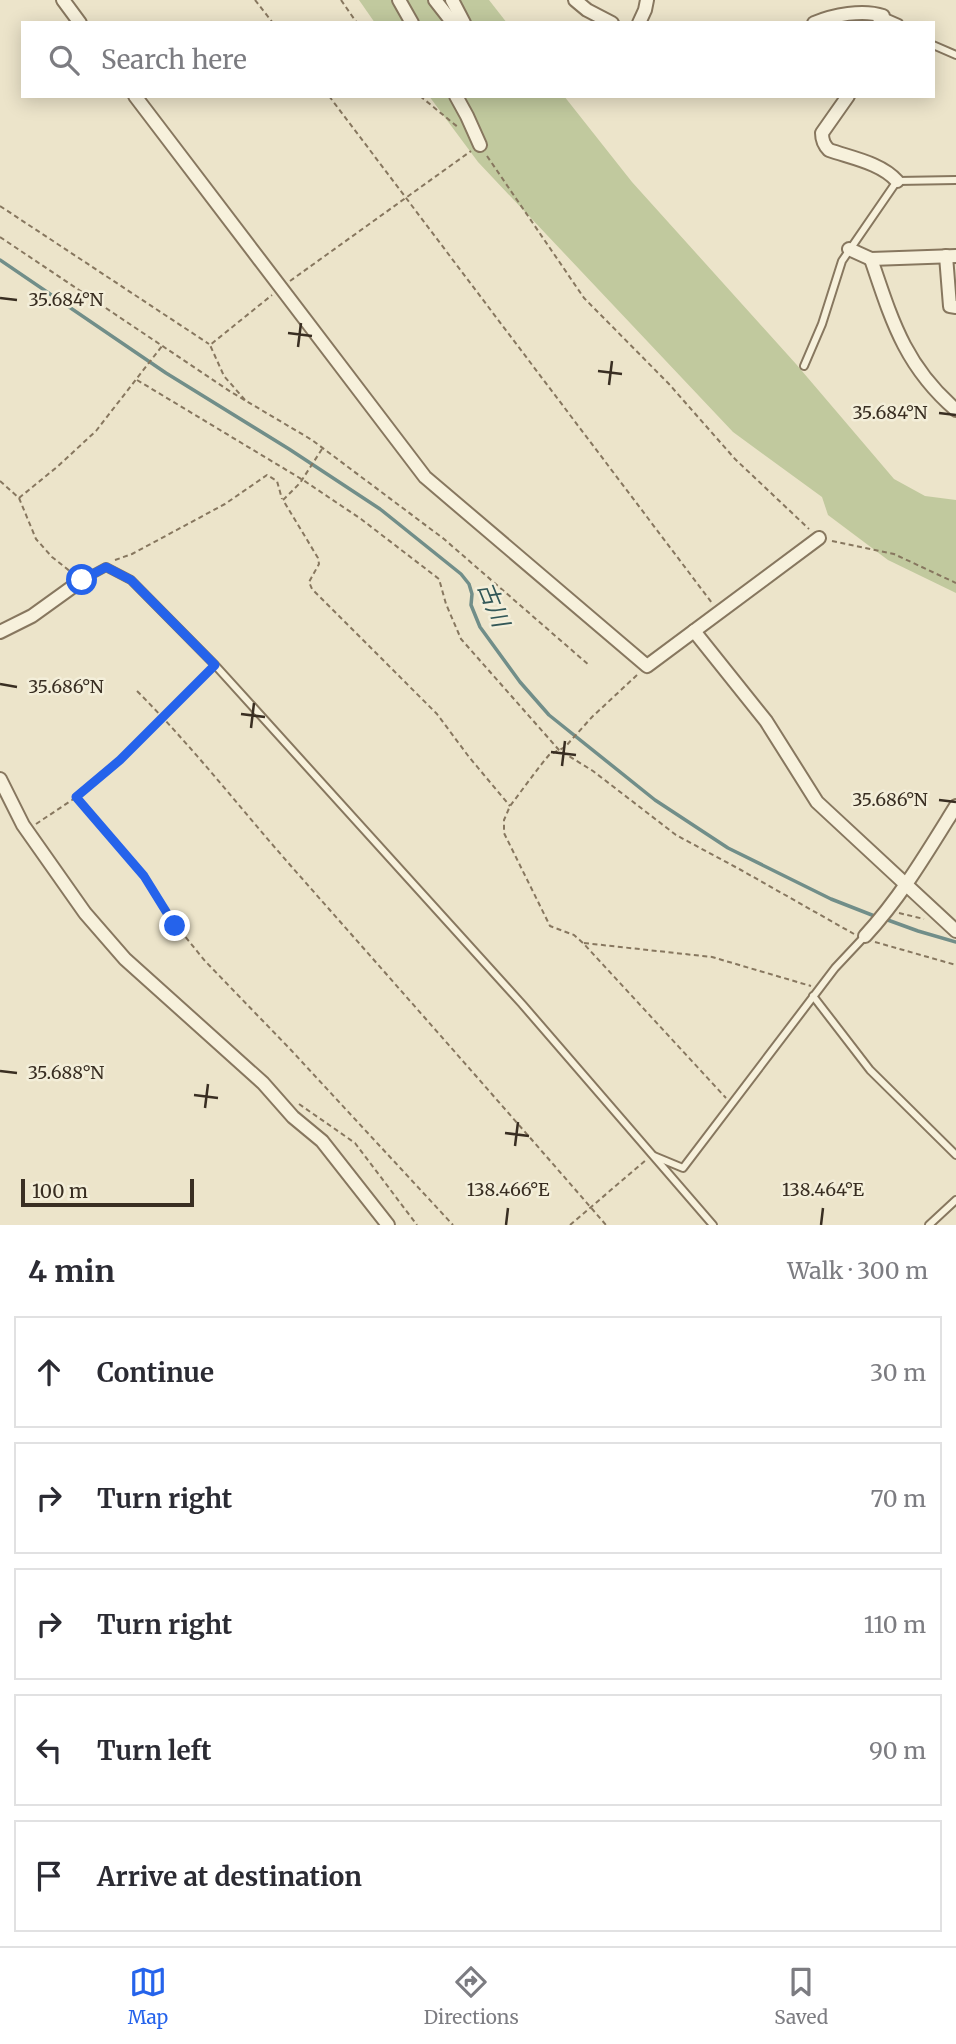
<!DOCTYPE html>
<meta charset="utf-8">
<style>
body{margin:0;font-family:Merriweather,"Noto Sans JP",serif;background:#f2f2f3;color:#2b2b33}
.scale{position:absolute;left:21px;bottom:18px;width:173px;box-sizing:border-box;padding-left:7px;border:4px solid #392e22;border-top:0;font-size:19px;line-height:24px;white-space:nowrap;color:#392e22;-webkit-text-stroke:5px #f3eed9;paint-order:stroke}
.stop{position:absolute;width:21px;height:21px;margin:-16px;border:5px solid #2563eb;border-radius:50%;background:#fff}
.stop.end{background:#2563eb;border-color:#fff;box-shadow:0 2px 7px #0008}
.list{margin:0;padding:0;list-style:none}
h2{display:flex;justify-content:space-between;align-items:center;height:91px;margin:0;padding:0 28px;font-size:30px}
h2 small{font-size:23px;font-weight:400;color:#7c7c81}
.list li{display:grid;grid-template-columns:46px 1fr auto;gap:21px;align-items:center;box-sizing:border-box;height:112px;margin:0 14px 14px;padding:0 14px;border:2px solid #e1e1e2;border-radius:0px}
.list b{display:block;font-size:26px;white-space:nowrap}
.list em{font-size:23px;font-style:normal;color:#7c7c81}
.icon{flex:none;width:38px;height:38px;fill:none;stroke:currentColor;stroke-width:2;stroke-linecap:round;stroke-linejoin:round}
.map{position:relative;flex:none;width:956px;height:1225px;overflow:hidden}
.search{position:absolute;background:#fff;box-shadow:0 4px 18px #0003;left:21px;right:21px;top:21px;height:77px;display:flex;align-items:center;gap:18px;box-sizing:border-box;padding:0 24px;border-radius:0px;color:#7c7c81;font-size:26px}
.sheet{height:721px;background:#fff}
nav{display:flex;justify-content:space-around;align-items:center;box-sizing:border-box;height:98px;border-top:2px solid #e1e1e2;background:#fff;font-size:19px;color:#7c7c81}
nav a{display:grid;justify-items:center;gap:4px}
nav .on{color:#2563eb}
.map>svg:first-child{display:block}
.green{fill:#c1c99e}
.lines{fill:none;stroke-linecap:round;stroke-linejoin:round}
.stream{stroke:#718e89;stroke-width:3.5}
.service-casing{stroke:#87775f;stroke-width:10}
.minor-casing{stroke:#87775f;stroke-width:16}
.path{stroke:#87775f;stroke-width:2;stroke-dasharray:5 3.5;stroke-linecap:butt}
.service{stroke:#f7f1dc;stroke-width:6}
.minor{stroke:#f7f1dc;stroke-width:12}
.route{stroke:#2563eb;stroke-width:9}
.ticks{fill:none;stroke:#392e22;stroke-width:2.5}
.labels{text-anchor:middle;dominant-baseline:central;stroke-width:5;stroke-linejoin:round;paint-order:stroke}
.water-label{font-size:23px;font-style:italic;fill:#325757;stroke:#f3eed9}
.ticks-label{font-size:18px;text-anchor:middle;fill:#392e22;stroke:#f3eed9;stroke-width:5;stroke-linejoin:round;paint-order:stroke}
</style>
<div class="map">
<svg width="956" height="1225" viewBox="0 0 956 1225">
<rect width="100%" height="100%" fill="#ece4ca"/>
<g class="green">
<polygon points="359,0 489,0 507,23 375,23"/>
<polygon points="429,96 564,96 632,182 796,364 894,479 925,496 956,500 956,593 888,560 828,515 822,497 733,432 478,162"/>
</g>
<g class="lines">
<g class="stream">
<polyline points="0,260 166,373 289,449 380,509 461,574 469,584 472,594 471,605 480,627 520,682 549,715 655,800 728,848 831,899 877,917"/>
<polyline points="885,919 918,931 956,942"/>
</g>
<g class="service-casing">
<g id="service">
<polyline points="883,16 899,23"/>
<polyline points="933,45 956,55"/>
<polyline points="804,366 822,324 842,261 897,181 956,180"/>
<polyline points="82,580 106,567 131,580 215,665 522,1004 713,1225"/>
<polyline points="813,996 870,1070 956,1155"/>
<polyline points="654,1156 683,1168 835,968 865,936"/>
<polyline points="929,1225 956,1200"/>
</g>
</g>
<g class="minor-casing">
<g id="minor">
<polyline points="63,0 80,23"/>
<polyline points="399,0 412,23"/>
<polyline points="435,0 453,23"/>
<polyline points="452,0 464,23"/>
<polyline points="575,0 587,10 612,23"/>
<polyline points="639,23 645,10 647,0"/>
<path d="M814,23C833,15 863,9 883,16L879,23"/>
<polyline points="135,96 425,477 647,666 819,538"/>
<polyline points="456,96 467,116 480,145"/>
<path d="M848,96L822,133C822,141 824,145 829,150C852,158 881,163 897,181"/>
<polyline points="849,249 871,259 956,256"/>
<polyline points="946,256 950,306 956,307"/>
<path d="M871,259C892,321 905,366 956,410"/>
<polyline points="694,631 766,721 817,802 956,931"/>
<polyline points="0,632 32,616 82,580"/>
<polyline points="0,779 23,825 85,913 125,959 263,1083 293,1117 322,1141 388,1225"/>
<path d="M865,936C901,897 928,851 956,806"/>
</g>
</g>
<g class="path">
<polyline points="255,0 273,23"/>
<polyline points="341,0 357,23"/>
<polyline points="329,96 712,603"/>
<polyline points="420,96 459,128"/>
<polyline points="487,156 584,298 669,384 735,459 809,529"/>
<polyline points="0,206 209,344"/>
<polyline points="0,237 231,392 312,440 444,539 590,666"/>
<polyline points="290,281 471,151"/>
<polyline points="137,380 303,480 361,519 439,579 446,604 461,639 559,750 593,771 676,835 741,870 854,934"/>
<polyline points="245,400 224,376 210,345 272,295"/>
<polyline points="322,449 300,483 283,500 318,558 319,564 309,582 312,589 437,714 469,757 510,806"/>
<polyline points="0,481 19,498 36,539 52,557 71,572"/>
<polyline points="19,498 57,467 96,431 162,346"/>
<polyline points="832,541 894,554 956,583"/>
<polyline points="115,560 132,554 225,504 267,475 277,481 282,499"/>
<polyline points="637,675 592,717 565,747 549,755 540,766 510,806 504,820 504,833 550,926 574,935 583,943 726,1098"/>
<path d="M137,691C192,746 240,808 291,866C396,985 502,1105 606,1225"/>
<polyline points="76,797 144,876 166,913 205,961 290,1049 453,1225"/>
<polyline points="36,824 72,800 120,760 209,670"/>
<polyline points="899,913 924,919"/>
<polyline points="875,942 956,965"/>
<polyline points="584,943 712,957 811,986"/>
<polyline points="299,1104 355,1143 417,1225"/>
<polyline points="570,1225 646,1160"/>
</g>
<use href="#service" class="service"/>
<use href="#minor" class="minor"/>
</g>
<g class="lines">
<polyline class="route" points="82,580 106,567 131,580 215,665 120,760 76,797 144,876 175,926"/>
</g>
<path class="ticks" d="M0,298L17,300M288,333L312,336M298,347L301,323M598,371L622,374M609,385L612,361M939,413L956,415M0,684L17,687M241,714L265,717M251,728L254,703M551,752L576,755M562,766L565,741M939,800L956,802M0,1071L17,1073M194,1095L218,1098M205,1108L208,1084M505,1133L529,1136M515,1146L518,1122M506,1225L508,1208M821,1225L823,1208"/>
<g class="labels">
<g class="water-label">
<text transform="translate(494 604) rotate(68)">古川</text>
</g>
</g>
<g class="ticks-label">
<text x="66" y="306">35.684°N</text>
<text x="890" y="419">35.684°N</text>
<text x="66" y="693">35.686°N</text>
<text x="890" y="806">35.686°N</text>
<text x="66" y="1079">35.688°N</text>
<text x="508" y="1196">138.466°E</text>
<text x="823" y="1196">138.464°E</text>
</g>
</svg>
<div class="scale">100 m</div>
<div class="stop" style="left:82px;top:580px"></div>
<div class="stop end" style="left:175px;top:926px"></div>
<div class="search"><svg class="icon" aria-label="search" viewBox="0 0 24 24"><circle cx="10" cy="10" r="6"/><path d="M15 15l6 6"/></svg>Search here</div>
</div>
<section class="sheet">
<h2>4 min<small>Walk · 300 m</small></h2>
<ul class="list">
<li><svg class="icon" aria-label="ahead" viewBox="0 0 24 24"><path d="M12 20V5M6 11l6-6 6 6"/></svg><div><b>Continue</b></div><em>30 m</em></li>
<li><svg class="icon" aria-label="right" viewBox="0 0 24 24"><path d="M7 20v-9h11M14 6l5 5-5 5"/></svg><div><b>Turn right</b></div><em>70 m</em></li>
<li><svg class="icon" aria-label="right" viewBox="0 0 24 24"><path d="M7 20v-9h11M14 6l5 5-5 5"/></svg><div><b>Turn right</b></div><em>110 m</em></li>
<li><svg class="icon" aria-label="left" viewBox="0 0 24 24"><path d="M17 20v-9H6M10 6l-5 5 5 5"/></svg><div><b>Turn left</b></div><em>90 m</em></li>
<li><svg class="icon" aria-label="arrive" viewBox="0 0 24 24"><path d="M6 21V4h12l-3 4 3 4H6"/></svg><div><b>Arrive at destination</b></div></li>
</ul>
</section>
<nav>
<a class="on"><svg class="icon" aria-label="map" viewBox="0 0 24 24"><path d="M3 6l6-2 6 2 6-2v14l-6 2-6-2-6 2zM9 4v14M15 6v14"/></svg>Map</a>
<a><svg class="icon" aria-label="directions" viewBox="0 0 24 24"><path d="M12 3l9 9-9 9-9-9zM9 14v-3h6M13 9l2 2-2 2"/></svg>Directions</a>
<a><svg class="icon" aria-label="saved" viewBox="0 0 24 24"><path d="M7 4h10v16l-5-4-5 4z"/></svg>Saved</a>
</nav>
